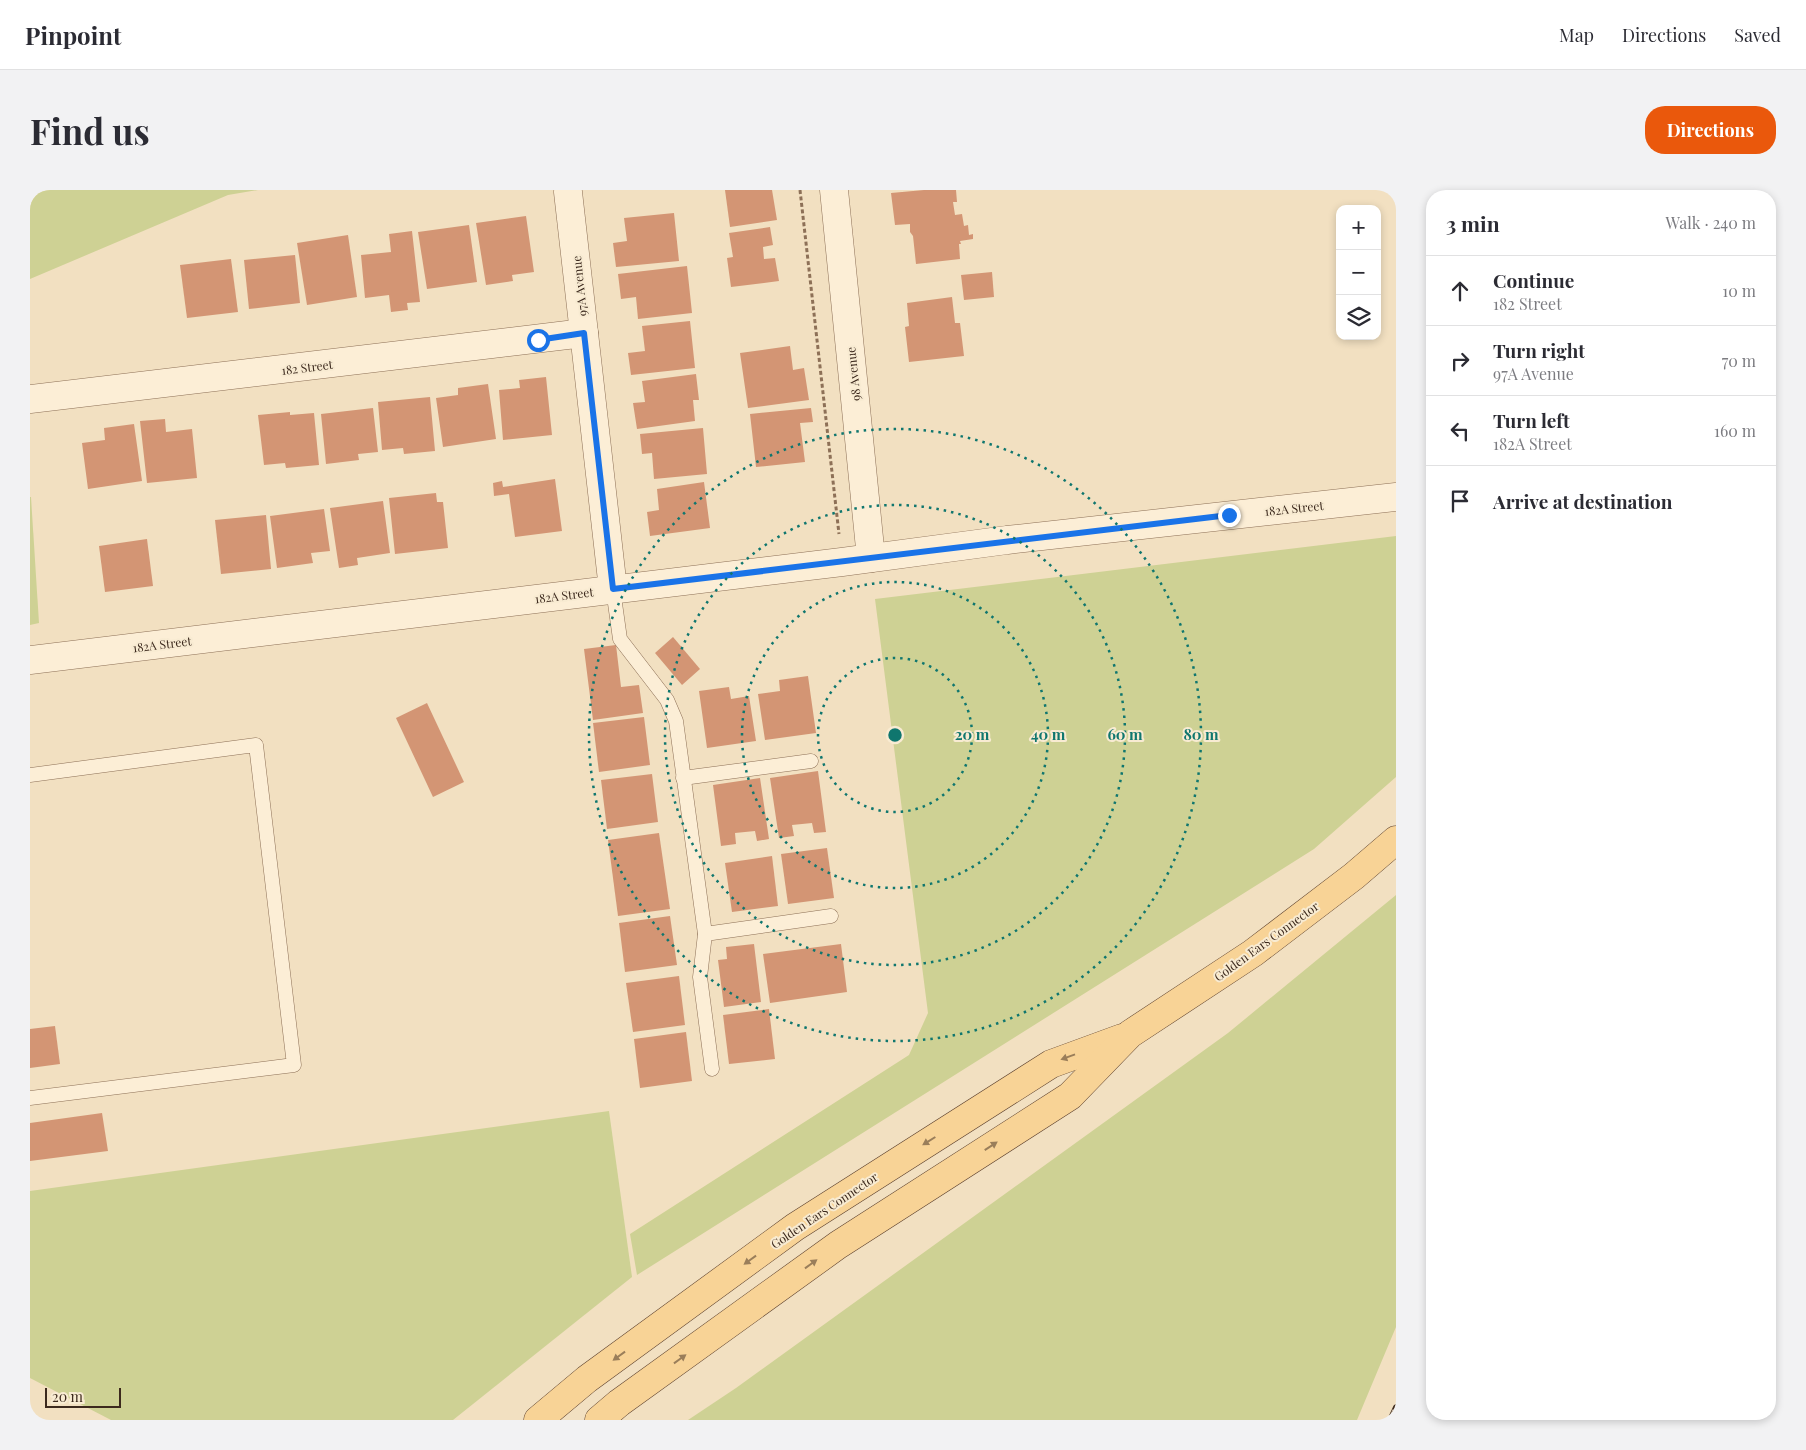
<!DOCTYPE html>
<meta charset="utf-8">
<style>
body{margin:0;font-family:"Playfair Display",serif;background:#f2f2f3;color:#2b2b33}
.controls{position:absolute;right:15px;top:15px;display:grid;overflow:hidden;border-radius:10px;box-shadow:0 2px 8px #0003}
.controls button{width:45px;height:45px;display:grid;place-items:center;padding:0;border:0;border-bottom:1px solid #e1e1e2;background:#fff;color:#2b2b33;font:25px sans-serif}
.scale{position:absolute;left:15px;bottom:12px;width:76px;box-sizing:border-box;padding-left:5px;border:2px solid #3c291d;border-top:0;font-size:14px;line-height:18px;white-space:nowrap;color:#3c291d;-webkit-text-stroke:4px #f8ebd2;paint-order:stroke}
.stop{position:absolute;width:15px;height:15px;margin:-11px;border:4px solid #1a73e8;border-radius:50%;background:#fff}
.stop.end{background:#1a73e8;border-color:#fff;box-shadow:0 1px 5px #0008}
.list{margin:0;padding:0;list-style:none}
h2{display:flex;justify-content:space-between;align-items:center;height:65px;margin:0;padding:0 20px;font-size:21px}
h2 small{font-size:16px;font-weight:400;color:#7c7c81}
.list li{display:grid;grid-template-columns:32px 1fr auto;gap:15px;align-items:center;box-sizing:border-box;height:70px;padding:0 20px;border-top:1px solid #e1e1e2}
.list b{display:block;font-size:19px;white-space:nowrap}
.list p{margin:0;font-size:16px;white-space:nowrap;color:#7c7c81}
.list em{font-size:16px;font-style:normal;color:#7c7c81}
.icon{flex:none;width:28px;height:28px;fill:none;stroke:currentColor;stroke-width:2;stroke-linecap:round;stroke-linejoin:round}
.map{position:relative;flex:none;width:1366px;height:1230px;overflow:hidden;border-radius:20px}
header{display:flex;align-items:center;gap:30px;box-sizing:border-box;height:70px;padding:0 25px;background:#fff;border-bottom:1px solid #e1e1e2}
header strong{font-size:24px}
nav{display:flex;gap:28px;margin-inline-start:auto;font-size:18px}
.intro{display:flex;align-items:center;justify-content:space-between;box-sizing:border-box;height:120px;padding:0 30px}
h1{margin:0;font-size:35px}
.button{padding:12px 22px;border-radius:20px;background:#ea580c;color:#fff;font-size:18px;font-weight:700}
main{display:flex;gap:30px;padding:0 30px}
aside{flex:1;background:#fff;border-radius:20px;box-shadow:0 2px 8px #0003}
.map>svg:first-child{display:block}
.green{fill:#ced194}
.building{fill:#d39574}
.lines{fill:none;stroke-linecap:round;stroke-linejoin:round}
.lane-casing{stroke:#8d7057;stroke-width:15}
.street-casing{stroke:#8d7057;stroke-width:29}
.primary-casing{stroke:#5a3e2c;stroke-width:29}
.path{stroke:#8d7057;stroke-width:3;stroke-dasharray:4 2.5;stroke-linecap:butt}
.lane{stroke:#fceed6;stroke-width:14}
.street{stroke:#fceed6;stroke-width:28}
.primary{stroke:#f8d396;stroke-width:28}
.rail-casing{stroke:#3c291d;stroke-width:5.5}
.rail{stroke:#f8ebd2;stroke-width:4;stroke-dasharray:11;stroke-linecap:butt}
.oneway{fill:#9a7e5a}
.route{stroke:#1a73e8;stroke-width:6}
.ring{fill:none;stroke:#0f766e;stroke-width:2.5;stroke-dasharray:2.5 5}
.labels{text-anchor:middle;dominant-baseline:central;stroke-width:4;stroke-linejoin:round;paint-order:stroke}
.street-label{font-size:12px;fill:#3c291d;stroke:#f8ebd2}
.centre{fill:#0f766e;stroke:#f8ebd2;stroke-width:2.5}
.ring-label{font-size:15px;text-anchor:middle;font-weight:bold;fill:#0f766e;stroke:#f8ebd2;stroke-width:4;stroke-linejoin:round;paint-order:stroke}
</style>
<header>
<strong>Pinpoint</strong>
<nav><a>Map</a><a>Directions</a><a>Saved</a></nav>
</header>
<div class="intro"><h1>Find us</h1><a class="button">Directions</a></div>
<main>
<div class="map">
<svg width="1366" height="1230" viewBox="0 0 1366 1230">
<rect width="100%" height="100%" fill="#f2e0c1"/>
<g class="green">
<polygon points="0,0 228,0 198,5 0,89"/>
<polygon points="0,307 1,307 9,433 0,435"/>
<polygon points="1366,346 1366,587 1284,659 607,1085 600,1044 879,865 898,823 845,409"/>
<polygon points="1366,705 1366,1137 1327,1230 658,1230 706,1198 1198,843"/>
<polygon points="579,921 602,1087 423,1230 81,1230 0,1188 0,1001"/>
</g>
<g class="building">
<polygon points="695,0 742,0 747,30 700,37"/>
<polygon points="894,0 926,0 927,12 923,12 925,25 932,24 934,36 938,35 939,45 943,44 943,49 930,51 931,54 929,54 930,69 886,74 883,46 880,42 880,34 865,35 861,3"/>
<polygon points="644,23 649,71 586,77 583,53 597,51 594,28"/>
<polygon points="496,26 504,82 482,85 483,91 456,95 446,33"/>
<polygon points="439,35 447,92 397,99 388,42"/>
<polygon points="740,37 743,55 733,57 734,69 745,68 749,91 701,97 697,68 703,67 699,43"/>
<polygon points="382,41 390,112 377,113 378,120 361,122 359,105 335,108 331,65 361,62 359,44"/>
<polygon points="318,45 327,107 277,115 267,53"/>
<polygon points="265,65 270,113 219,119 214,70"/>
<polygon points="201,69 208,122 157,128 150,75"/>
<polygon points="657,76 662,123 608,129 606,107 591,109 588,84"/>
<polygon points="962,82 964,107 934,110 931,85"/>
<polygon points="922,107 925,133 930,133 934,166 879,172 875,137 879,136 877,113"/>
<polygon points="660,131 665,178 601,185 598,163 615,161 612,136"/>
<polygon points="760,156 763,180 774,178 779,210 718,218 710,163"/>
<polygon points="666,184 669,210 663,210 665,231 607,239 603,213 615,212 612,191"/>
<polygon points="516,187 522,245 473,250 469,200 490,198 489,190"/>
<polygon points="458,194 466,249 413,257 406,208 428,205 428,198"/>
<polygon points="400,207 405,261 374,264 373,258 352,260 348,212"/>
<polygon points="343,218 348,262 328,264 329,270 296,274 291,224"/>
<polygon points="781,218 783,232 770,233 775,272 726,277 720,224"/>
<polygon points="260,222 260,225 284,223 289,275 256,278 255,273 234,275 228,225"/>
<polygon points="135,229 136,242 162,239 167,288 117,293 110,231"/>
<polygon points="104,234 112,291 58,299 52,253 75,250 74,238"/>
<polygon points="673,238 677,284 624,289 622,263 612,264 610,244"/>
<polygon points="525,289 532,341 485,347 479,304 464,306 463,293 472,291 473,297"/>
<polygon points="674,292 680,338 620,346 617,322 629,320 627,299"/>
<polygon points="406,303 407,312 413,312 418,358 365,364 359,308"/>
<polygon points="353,311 360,363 327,368 328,375 309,378 300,318"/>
<polygon points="294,319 300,361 281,363 283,373 247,378 240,326"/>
<polygon points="236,325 241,379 191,384 185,330"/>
<polygon points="117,349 123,396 75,402 69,356"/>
<polygon points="643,447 670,479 652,495 625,463"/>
<polygon points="586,455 591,497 609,495 613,523 563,530 554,459"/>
<polygon points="778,486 786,543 735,550 728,504 750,501 749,490"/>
<polygon points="699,497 701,509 719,506 726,551 677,558 669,501"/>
<polygon points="397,513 434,592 403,607 366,528"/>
<polygon points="614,527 620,575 569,582 563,533"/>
<polygon points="788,581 796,642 784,643 782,633 762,635 764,646 749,648 740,588"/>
<polygon points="622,584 628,632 577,639 571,590"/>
<polygon points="730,588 739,649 727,651 725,641 705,643 706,654 691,656 683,595"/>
<polygon points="629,643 640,719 588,726 578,650"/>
<polygon points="797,658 804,708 758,714 751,664"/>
<polygon points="742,666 748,716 702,722 695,673"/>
<polygon points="640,726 647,775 595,782 589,733"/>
<polygon points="724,754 731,812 694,817 688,770 697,769 696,757"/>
<polygon points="811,754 817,802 740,813 733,764"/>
<polygon points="649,786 655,835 603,842 596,793"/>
<polygon points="739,819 745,869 699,874 693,825"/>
<polygon points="25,836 30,874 0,878 0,839"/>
<polygon points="656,842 662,891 610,898 604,849"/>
<polygon points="72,923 78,961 0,971 0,933"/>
</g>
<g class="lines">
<g class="lane-casing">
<g id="lane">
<polyline points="583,399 590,449 637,510 646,531 675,744 670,787 682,879"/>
<polyline points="0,585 226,555 264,875 0,908"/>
<polyline points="653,588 781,571"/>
<polyline points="675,744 801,726"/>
</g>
</g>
<g class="street-casing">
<g id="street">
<polyline points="804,0 841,368"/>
<polyline points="538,2 583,399"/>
<polyline points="0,209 554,143"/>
<polyline points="0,470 812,372 977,350 1366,307"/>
</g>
</g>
<g class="primary-casing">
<g id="primary">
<polyline points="508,1230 557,1189 765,1037 1021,874 1092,848"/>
<polyline points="569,1230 589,1213 808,1055 1040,906 1100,844 1223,763 1324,686 1366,650"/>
</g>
</g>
<polyline class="path" points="770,0 809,344"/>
<use href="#lane" class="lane"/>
<use href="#street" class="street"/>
<use href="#primary" class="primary"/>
<g class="rail-casing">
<polyline id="rail" points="1360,1230 1366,1217"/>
</g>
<use href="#rail" class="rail"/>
</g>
<defs><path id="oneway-solid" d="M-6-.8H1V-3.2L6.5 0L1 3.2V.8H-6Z" transform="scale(1.25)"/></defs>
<g class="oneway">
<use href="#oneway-solid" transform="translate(1038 867) rotate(160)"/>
<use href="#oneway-solid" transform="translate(899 951) rotate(148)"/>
<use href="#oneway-solid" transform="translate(961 956) rotate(-33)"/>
<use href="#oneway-solid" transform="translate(720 1070) rotate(144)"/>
<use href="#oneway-solid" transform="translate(781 1074) rotate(-36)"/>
<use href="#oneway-solid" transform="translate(589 1166) rotate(144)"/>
<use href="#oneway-solid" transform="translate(650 1169) rotate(-36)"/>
</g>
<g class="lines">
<path class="route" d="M508,150L554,143L583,399C788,375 993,348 1199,325"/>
</g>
<g class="ring">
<circle cx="865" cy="545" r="77"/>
<circle cx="865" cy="545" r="153"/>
<circle cx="865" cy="545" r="230"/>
<circle cx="865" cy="545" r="306"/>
</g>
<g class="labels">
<g class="street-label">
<text transform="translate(549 96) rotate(-96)">97A Avenue</text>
<text transform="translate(277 177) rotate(-7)">182 Street</text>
<text transform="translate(823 184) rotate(-96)">98 Avenue</text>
<text transform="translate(1264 318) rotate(-6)">182A Street</text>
<text transform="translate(534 405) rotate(-7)">182A Street</text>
<text transform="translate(132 454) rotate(-7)">182A Street</text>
<text transform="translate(1236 751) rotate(-36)">Golden Ears Connector</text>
<text transform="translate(794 1020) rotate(-34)">Golden Ears Connector</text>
</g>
</g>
<circle cx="865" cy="545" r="8" class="centre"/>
<g class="ring-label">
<text x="942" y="550">20 m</text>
<text x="1018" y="550">40 m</text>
<text x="1095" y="550">60 m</text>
<text x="1171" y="550">80 m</text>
</g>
</svg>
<div class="controls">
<button>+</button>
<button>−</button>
<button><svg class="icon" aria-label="layers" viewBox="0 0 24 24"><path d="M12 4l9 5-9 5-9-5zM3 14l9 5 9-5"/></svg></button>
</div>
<div class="scale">20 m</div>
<div class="stop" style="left:508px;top:150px"></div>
<div class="stop end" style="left:1199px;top:325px"></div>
</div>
<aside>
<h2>3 min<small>Walk · 240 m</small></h2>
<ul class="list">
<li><svg class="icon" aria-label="ahead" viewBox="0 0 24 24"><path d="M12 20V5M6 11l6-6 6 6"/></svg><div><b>Continue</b><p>182 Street</p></div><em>10 m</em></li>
<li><svg class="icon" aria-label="right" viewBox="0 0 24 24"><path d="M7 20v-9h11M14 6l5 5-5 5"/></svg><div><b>Turn right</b><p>97A Avenue</p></div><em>70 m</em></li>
<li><svg class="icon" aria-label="left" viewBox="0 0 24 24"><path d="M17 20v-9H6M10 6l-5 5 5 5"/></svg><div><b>Turn left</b><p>182A Street</p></div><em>160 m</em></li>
<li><svg class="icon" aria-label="arrive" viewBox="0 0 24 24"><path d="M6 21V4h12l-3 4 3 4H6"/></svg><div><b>Arrive at destination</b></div></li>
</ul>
</aside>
</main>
